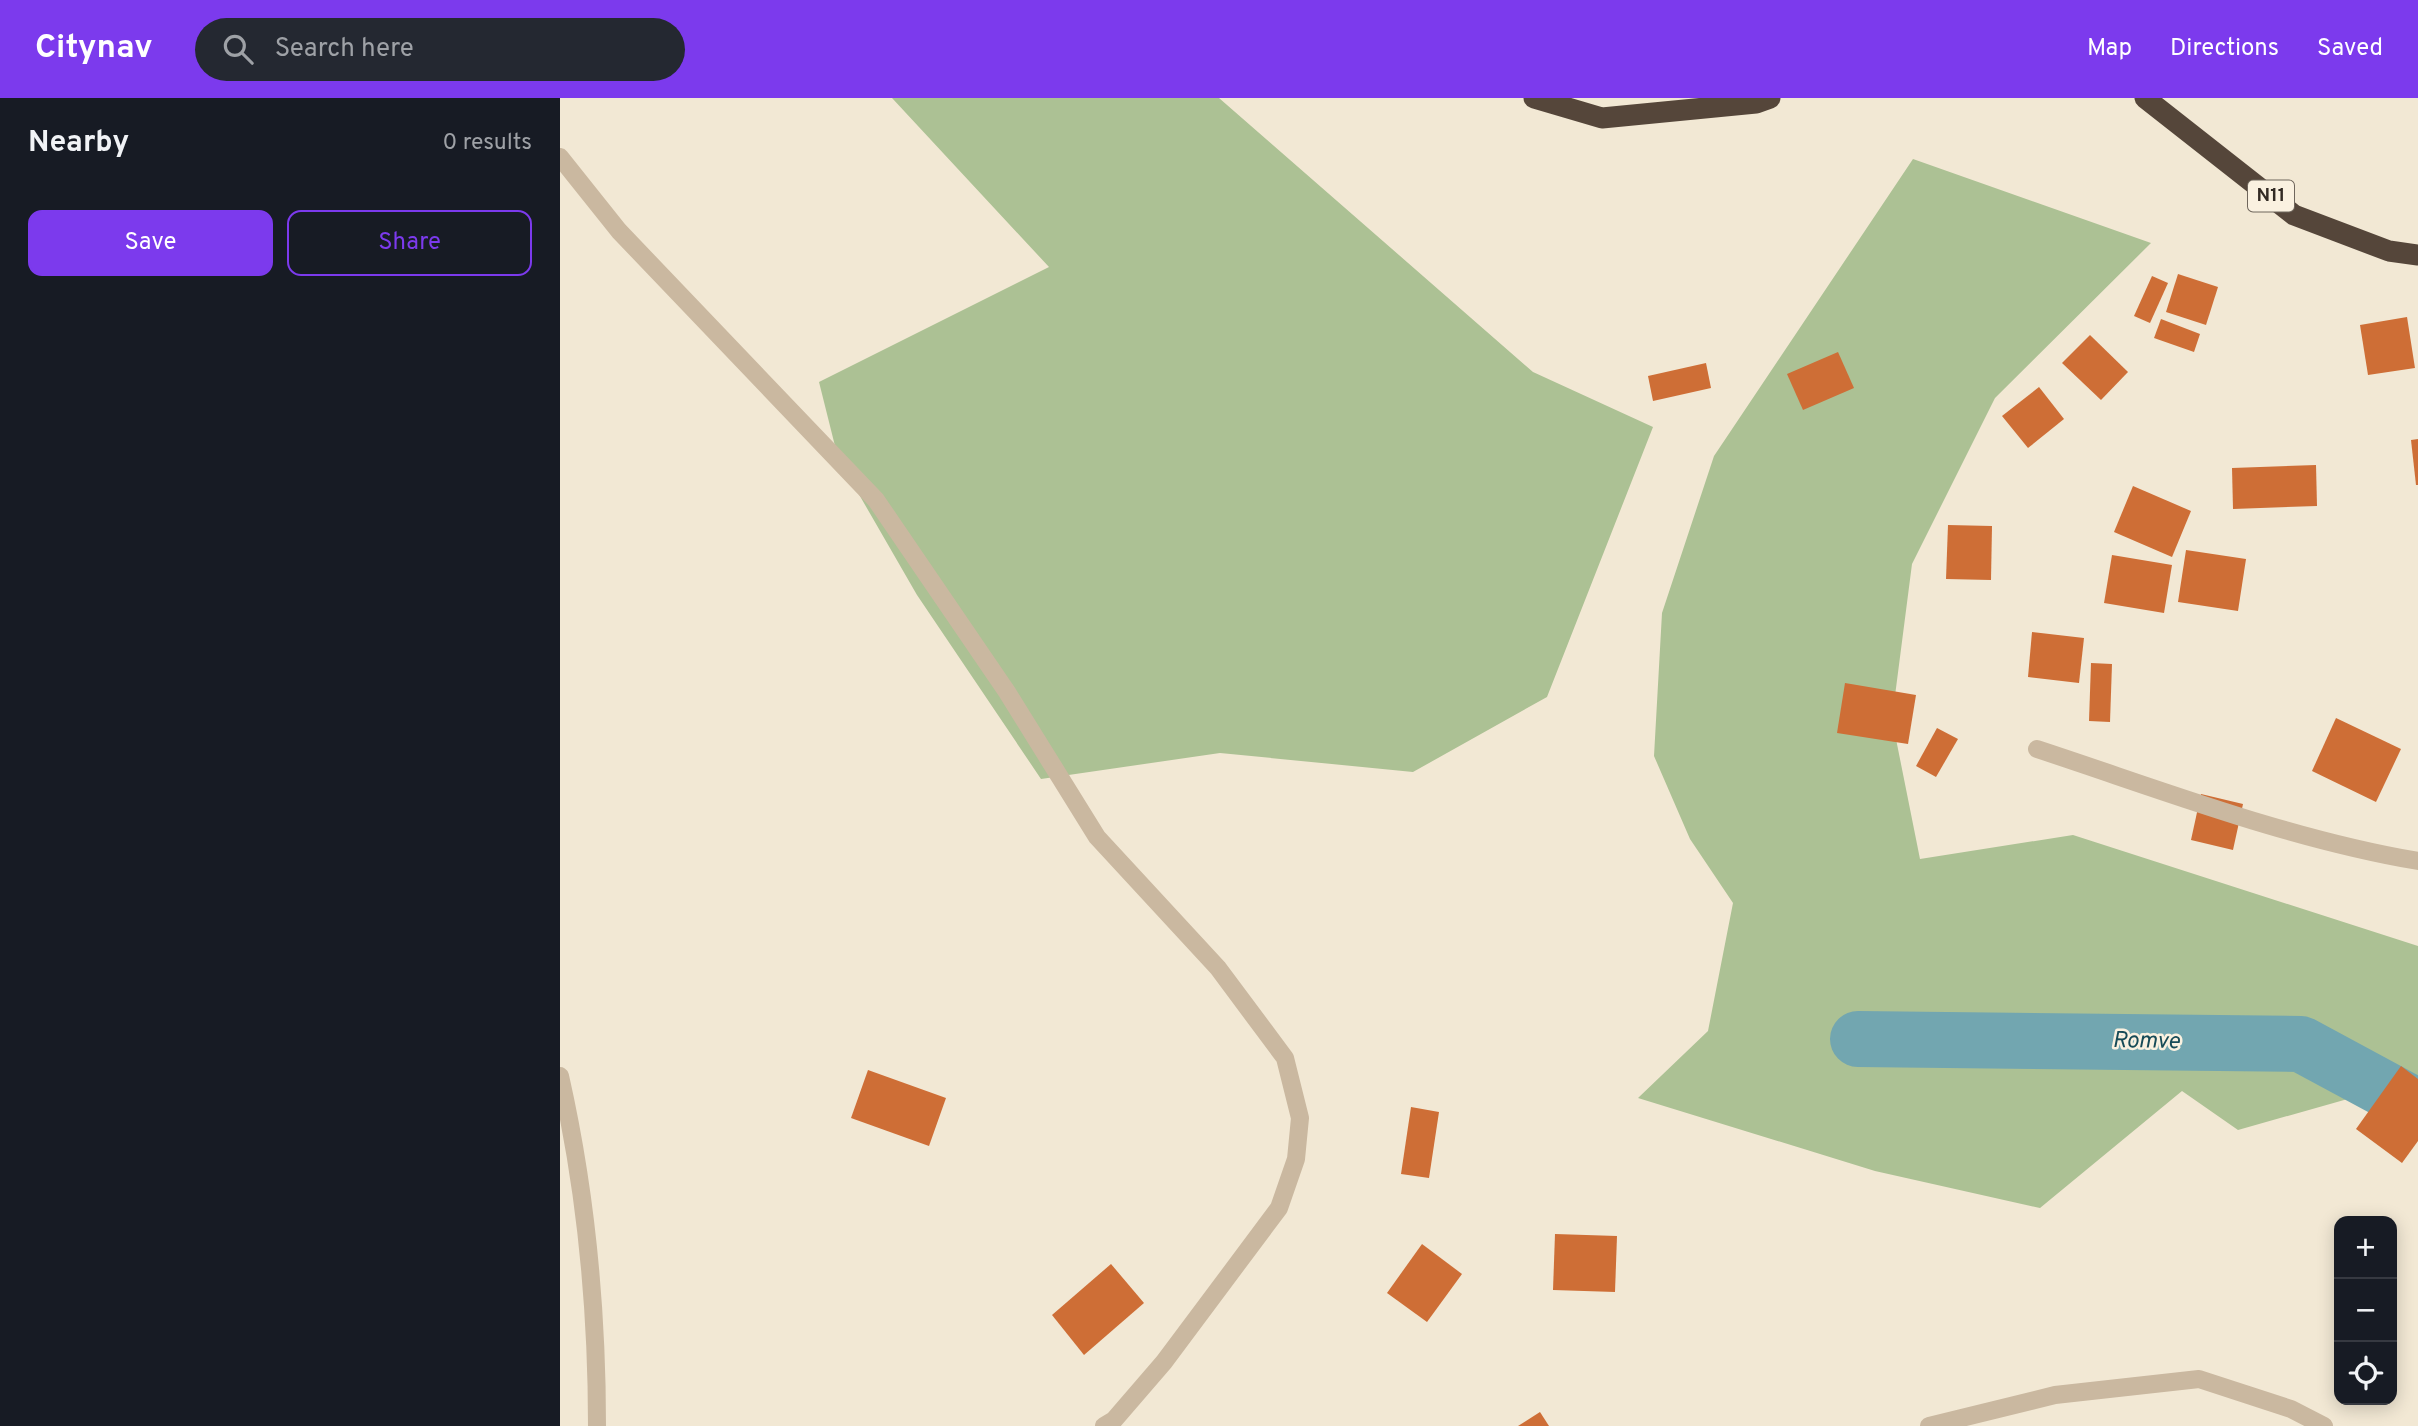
<!DOCTYPE html>
<meta charset="utf-8">
<style>
body{margin:0;font-family:Overpass,sans-serif;background:#242831;color:#f1f3f6}
.controls{position:absolute;right:21px;bottom:21px;display:grid;overflow:hidden;border-radius:14px;box-shadow:0 4px 18px #0003}
.controls button{width:63px;height:63px;display:grid;place-items:center;padding:0;border:0;border-bottom:2px solid #363941;background:#171b24;color:#f1f3f6;font:35px sans-serif}
.list{margin:0;padding:0;list-style:none}
h2{display:flex;justify-content:space-between;align-items:center;height:91px;margin:0;padding:0 28px;font-size:30px}
h2 small{font-size:23px;font-weight:400;color:#9ea1a6}
.actions{display:flex;gap:14px;padding:21px 28px}
.actions a{flex:1;padding:16px 0;border:2px solid #7c3aed;border-radius:14px;text-align:center;font-size:24px;color:#7c3aed}
.actions .main{background:#7c3aed;color:#fff}
.icon{flex:none;width:38px;height:38px;fill:none;stroke:currentColor;stroke-width:2;stroke-linecap:round;stroke-linejoin:round}
.map{position:relative;flex:none;width:1858px;height:1328px;overflow:hidden}
header{display:flex;align-items:center;gap:42px;box-sizing:border-box;height:98px;padding:0 35px;background:#7c3aed;color:#fff}
header strong{font-size:33px}
nav{display:flex;gap:38px;margin-inline-start:auto;font-size:24px}
.search{width:490px;height:63px;background:#242831;display:flex;align-items:center;gap:18px;box-sizing:border-box;padding:0 24px;border-radius:38px;color:#9ea1a6;font-size:26px}
main{display:flex}
aside{flex:1;background:#171b24}
.map>svg:first-child{display:block}
.green{fill:#acc194}
.lines{fill:none;stroke-linecap:round;stroke-linejoin:round}
.river{stroke:#72a6b0;stroke-width:56}
.building{fill:#ce6e36}
.minor{stroke:#cab8a0;stroke-width:18}
.highway{stroke:#55463a;stroke-width:21}
.labels{text-anchor:middle;dominant-baseline:central;stroke-width:5;stroke-linejoin:round;paint-order:stroke}
.shield{fill:#faf1e0;stroke:#6f665c;stroke-width:2}
.shield-label{font-size:19px;font-weight:bold;fill:#332b24}
.water-label{font-size:23px;font-style:italic;fill:#174b57;stroke:#faf1e0}
</style>
<header>
<strong>Citynav</strong>
<div class="search"><svg class="icon" aria-label="search" viewBox="0 0 24 24"><circle cx="10" cy="10" r="6"/><path d="M15 15l6 6"/></svg>Search here</div>
<nav><a>Map</a><a>Directions</a><a>Saved</a></nav>
</header>
<main>
<aside>
<h2>Nearby<small>0 results</small></h2>
<ul class="list">
</ul>
<div class="actions"><a class="main">Save</a><a>Share</a></div>
</aside>
<div class="map">
<svg width="1858" height="1328" viewBox="0 0 1858 1328">
<rect width="100%" height="100%" fill="#f2e8d4"/>
<g class="green">
<polygon points="332,0 659,0 973,274 1093,329 987,599 853,674 660,655 481,681 357,497 278,360 259,284 489,169"/>
<polygon points="1353,61 1591,145 1435,300 1352,466 1332,621 1360,761 1513,737 1858,848 1858,981 1678,1032 1622,993 1480,1110 1315,1073 1078,1000 1148,933 1173,805 1130,741 1094,658 1102,515 1154,358"/>
</g>
<g class="lines">
<polyline class="river" points="1298,941 1741,946 1858,1009"/>
</g>
<g class="building">
<polygon points="1618,176 1658,189 1646,227 1606,214"/>
<polygon points="1592,178 1608,185 1590,225 1574,218"/>
<polygon points="1847,219 1855,270 1808,277 1800,227"/>
<polygon points="1601,221 1640,236 1634,254 1594,240"/>
<polygon points="1530,237 1568,274 1541,302 1502,265"/>
<polygon points="1278,254 1294,290 1243,312 1227,276"/>
<polygon points="1146,265 1151,290 1093,303 1088,278"/>
<polygon points="1479,289 1504,321 1468,350 1442,318"/>
<polygon points="1858,341 1858,387 1856,387 1851,342"/>
<polygon points="1756,367 1757,408 1673,411 1672,370"/>
<polygon points="1573,388 1631,413 1612,459 1554,434"/>
<polygon points="1388,427 1432,428 1431,482 1386,481"/>
<polygon points="1626,452 1686,461 1678,513 1618,504"/>
<polygon points="1552,457 1612,467 1604,515 1544,505"/>
<polygon points="1472,534 1524,540 1519,585 1468,579"/>
<polygon points="1531,565 1552,566 1550,624 1529,623"/>
<polygon points="1285,585 1356,597 1348,646 1277,635"/>
<polygon points="1776,620 1841,651 1816,704 1752,673"/>
<polygon points="1377,630 1398,641 1376,679 1356,668"/>
<polygon points="1641,696 1683,706 1673,752 1631,742"/>
<polygon points="1841,968 1858,981 1858,1043 1842,1065 1796,1031"/>
<polygon points="308,972 386,1000 369,1048 291,1020"/>
<polygon points="851,1009 879,1014 869,1080 841,1076"/>
<polygon points="995,1136 1057,1138 1055,1194 993,1192"/>
<polygon points="862,1146 902,1176 867,1224 827,1195"/>
<polygon points="551,1166 584,1205 524,1257 492,1217"/>
<polygon points="980,1314 989,1328 958,1328"/>
</g>
<g class="lines">
<g class="minor">
<polyline points="0,59 59,133 316,402 447,594 537,739 658,870 725,960 740,1020 736,1061 719,1110 604,1264 554,1322 544,1328"/>
<path d="M1477,651C1602,692 1728,741 1858,763"/>
<path d="M0,978C26,1093 37,1210 37,1328"/>
<polyline points="1369,1328 1495,1297 1639,1281 1731,1311 1764,1328"/>
</g>
<g class="highway">
<polyline points="974,0 1042,20 1196,5 1210,0"/>
<polyline points="1585,0 1734,117 1829,153 1858,157"/>
</g>
</g>
<g class="labels">
<rect class="shield" x="1688" y="82.5" width="46" height="31" rx="5"/>
<g class="shield-label">
<text x="1711" y="98">N11</text>
</g>
<g class="water-label">
<text transform="translate(1586 944) rotate(1)">Romve</text>
</g>
</g>
</svg>
<div class="controls">
<button>+</button>
<button>−</button>
<button><svg class="icon" aria-label="locate" viewBox="0 0 24 24"><circle cx="12" cy="12" r="6"/><path d="M12 2v4M12 18v4M2 12h4M18 12h4"/></svg></button>
</div>
</div>
</main>
